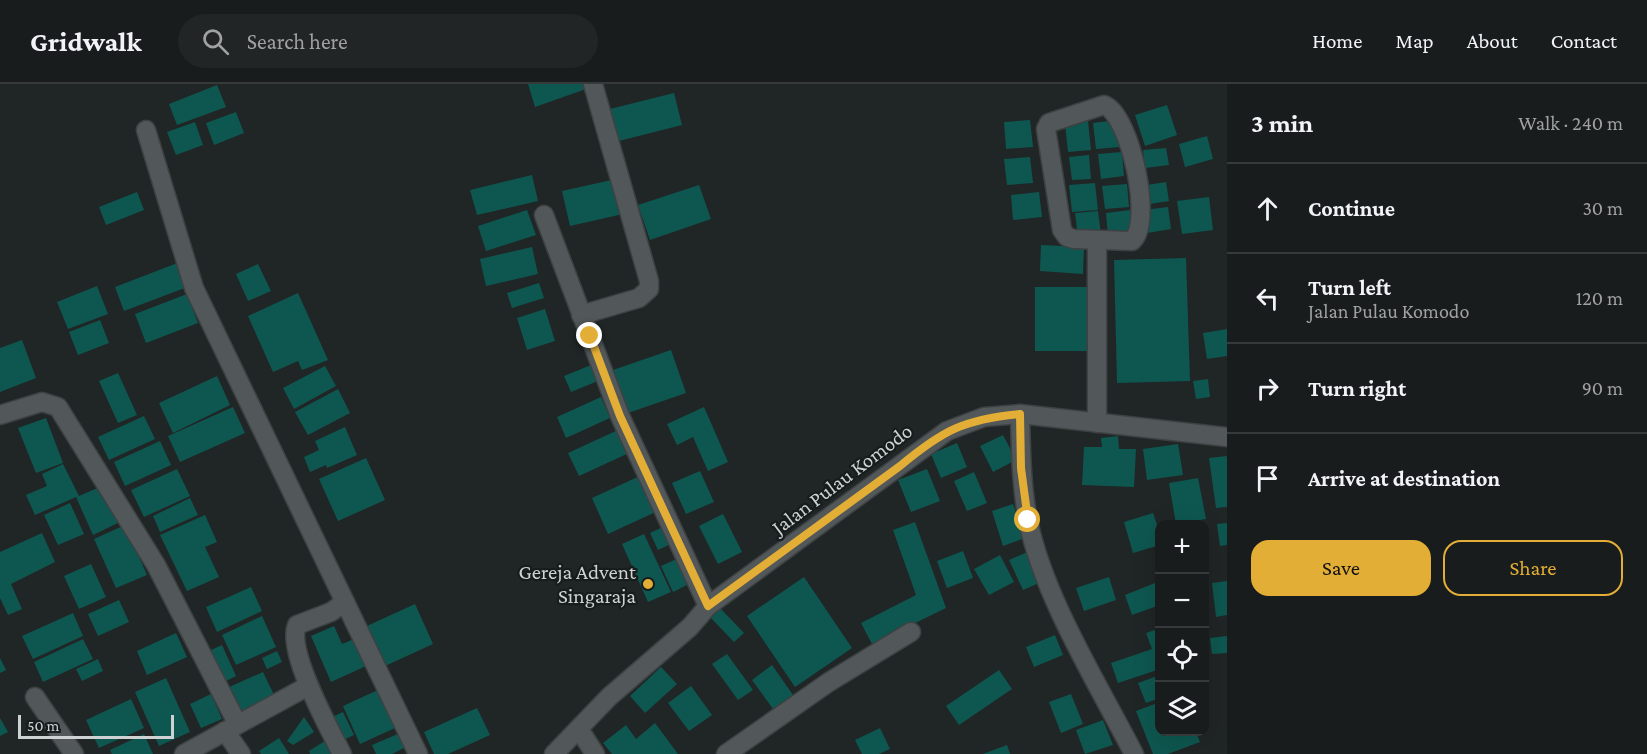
<!DOCTYPE html>
<meta charset="utf-8">
<style>
body{margin:0;font-family:"Crimson Pro",serif;background:#212525;color:#f1f3f6}
.controls{position:absolute;right:18px;bottom:18px;display:grid;overflow:hidden;border-radius:12px;box-shadow:0 6px 24px #0002}
.controls button{width:54px;height:54px;display:grid;place-items:center;padding:0;border:0;border-bottom:2px solid #363a3b;background:#181c1c;color:#f1f3f6;font:30px sans-serif}
.scale{position:absolute;left:18px;bottom:15px;width:156px;box-sizing:border-box;padding-left:6px;border:3px solid #ced2d2;border-top:0;font-size:16px;line-height:21px;white-space:nowrap;color:#ced2d2;-webkit-text-stroke:4px #171c1c;paint-order:stroke}
.stop{position:absolute;width:18px;height:18px;margin:-14px;border:4px solid #e3ae35;border-radius:50%;background:#fff}
.stop.end{background:#e3ae35;border-color:#fff;box-shadow:0 2px 6px #0008}
.list{margin:0;padding:0;list-style:none}
h2{display:flex;justify-content:space-between;align-items:center;height:78px;margin:0;padding:0 24px;font-size:26px}
h2 small{font-size:20px;font-weight:400;color:#9fa1a3}
.list li{display:grid;grid-template-columns:39px 1fr auto;gap:18px;align-items:center;box-sizing:border-box;height:90px;padding:0 24px;border-top:2px solid #363a3b}
.list b{display:block;font-size:22px;white-space:nowrap}
.list p{margin:0;font-size:20px;white-space:nowrap;color:#9fa1a3}
.list em{font-size:20px;font-style:normal;color:#9fa1a3}
.actions{display:flex;gap:12px;padding:18px 24px}
.actions a{flex:1;padding:14px 0;border:2px solid #e3ae35;border-radius:18px;text-align:center;font-size:21px;color:#e3ae35}
.actions .main{background:#e3ae35;color:#111}
.icon{flex:none;width:33px;height:33px;fill:none;stroke:currentColor;stroke-width:2;stroke-linecap:round;stroke-linejoin:round}
.map{position:relative;flex:none;width:1227px;height:670px;overflow:hidden}
header{display:flex;align-items:center;gap:36px;box-sizing:border-box;height:84px;padding:0 30px;background:#181c1c;border-bottom:2px solid #363a3b}
header strong{font-size:28px}
nav{display:flex;gap:33px;margin-inline-start:auto;font-size:21px}
.search{width:420px;height:54px;background:#212525;display:flex;align-items:center;gap:15px;box-sizing:border-box;padding:0 21px;border-radius:33px;color:#9fa1a3;font-size:22px}
main{display:flex}
aside{flex:1;background:#181c1c}
.map>svg:first-child{display:block}
.building{fill:#0e5750}
.lines{fill:none;stroke-linecap:round;stroke-linejoin:round}
.minor-casing{stroke:#3d4142;stroke-width:21}
.minor{stroke:#525759;stroke-width:18}
.route{stroke:#e3ae35;stroke-width:8}
.poi-dot{fill:#e3ae35;stroke:#171c1c;stroke-width:2}
.labels{text-anchor:middle;dominant-baseline:central;stroke-width:4.5;stroke-linejoin:round;paint-order:stroke}
.street-label{font-size:21px;fill:#ced2d2;stroke:#171c1c}
.poi-label{font-size:21px;fill:#ced2d2;stroke:#171c1c;text-anchor:end}
</style>
<header>
<strong>Gridwalk</strong>
<div class="search"><svg class="icon" aria-label="search" viewBox="0 0 24 24"><circle cx="10" cy="10" r="6"/><path d="M15 15l6 6"/></svg>Search here</div>
<nav><a>Home</a><a>Map</a><a>About</a><a>Contact</a></nav>
</header>
<main>
<div class="map">
<svg width="1227" height="670" viewBox="0 0 1227 670">
<rect width="100%" height="100%" fill="#202526"/>
<g class="building">
<polygon points="528,0 584,0 586,5 535,23"/>
<polygon points="217,1 226,23 177,41 169,20"/>
<polygon points="674,9 682,41 619,57 610,25"/>
<polygon points="1167,21 1177,51 1145,62 1135,31"/>
<polygon points="236,28 244,49 214,61 206,39"/>
<polygon points="1030,36 1033,63 1006,65 1004,38"/>
<polygon points="1117,36 1119,63 1096,65 1093,39"/>
<polygon points="1088,37 1091,66 1068,68 1065,40"/>
<polygon points="195,38 203,61 176,71 167,48"/>
<polygon points="1207,52 1213,75 1185,83 1179,60"/>
<polygon points="1166,64 1169,81 1145,84 1143,66"/>
<polygon points="1122,68 1124,92 1101,95 1098,70"/>
<polygon points="1089,71 1091,95 1072,96 1069,73"/>
<polygon points="1030,73 1033,99 1007,101 1004,75"/>
<polygon points="532,91 538,117 477,131 470,106"/>
<polygon points="616,95 623,130 570,142 562,107"/>
<polygon points="1166,98 1169,117 1150,120 1147,101"/>
<polygon points="1095,99 1098,126 1072,128 1069,101"/>
<polygon points="1127,100 1129,123 1105,125 1102,102"/>
<polygon points="699,101 711,135 650,156 638,121"/>
<polygon points="137,108 144,126 106,141 99,123"/>
<polygon points="1039,108 1042,133 1013,136 1011,111"/>
<polygon points="1209,113 1213,146 1182,150 1177,117"/>
<polygon points="1168,123 1171,145 1147,149 1144,126"/>
<polygon points="527,126 536,151 486,167 478,142"/>
<polygon points="1130,126 1133,150 1108,152 1106,129"/>
<polygon points="1098,127 1101,151 1078,153 1075,129"/>
<polygon points="1041,161 1084,163 1083,190 1040,187"/>
<polygon points="532,163 538,190 486,202 480,175"/>
<polygon points="1186,174 1190,297 1117,299 1114,176"/>
<polygon points="180,178 190,202 124,227 115,203"/>
<polygon points="258,180 271,207 248,217 236,190"/>
<polygon points="539,199 544,214 512,224 507,209"/>
<polygon points="97,202 108,230 68,245 57,218"/>
<polygon points="1035,203 1089,203 1088,267 1035,267"/>
<polygon points="298,209 328,276 302,286 298,277 273,288 248,232"/>
<polygon points="187,210 198,239 146,259 135,230"/>
<polygon points="545,225 555,257 527,266 517,234"/>
<polygon points="100,236 109,259 78,271 69,248"/>
<polygon points="1227,245 1227,272 1207,275 1203,249"/>
<polygon points="22,256 36,294 0,308 0,264"/>
<polygon points="671,266 686,309 628,329 613,286"/>
<polygon points="591,281 598,297 571,308 564,292"/>
<polygon points="325,282 336,302 294,325 283,304"/>
<polygon points="118,289 137,331 118,339 99,297"/>
<polygon points="217,292 230,321 173,349 159,319"/>
<polygon points="1208,295 1210,313 1196,315 1193,297"/>
<polygon points="338,305 350,329 308,351 295,328"/>
<polygon points="601,313 610,334 566,354 557,333"/>
<polygon points="233,323 245,349 180,378 168,352"/>
<polygon points="704,323 728,378 708,387 693,353 677,361 667,340"/>
<polygon points="144,332 155,355 109,376 98,353"/>
<polygon points="46,334 63,379 36,389 18,344"/>
<polygon points="345,343 357,371 327,384 326,381 310,388 304,373 319,366 315,357"/>
<polygon points="618,346 629,369 579,392 568,369"/>
<polygon points="1003,351 1016,376 993,388 980,362"/>
<polygon points="1118,352 1119,365 1136,365 1134,403 1082,401 1084,363 1102,363 1101,354"/>
<polygon points="160,357 171,381 125,402 114,378"/>
<polygon points="957,359 967,383 941,394 931,370"/>
<polygon points="1178,360 1183,391 1147,396 1143,365"/>
<polygon points="1227,372 1227,423 1216,424 1209,374"/>
<polygon points="366,374 385,416 338,437 319,395"/>
<polygon points="63,380 79,412 102,402 118,439 93,451 76,413 35,431 26,411 47,402 42,390"/>
<polygon points="177,385 190,412 144,433 131,406"/>
<polygon points="927,385 940,417 911,428 898,396"/>
<polygon points="700,387 714,418 686,430 672,399"/>
<polygon points="974,388 987,419 967,427 954,397"/>
<polygon points="642,391 658,427 608,450 592,414"/>
<polygon points="1198,394 1206,435 1176,440 1169,399"/>
<polygon points="190,414 198,431 160,448 153,432"/>
<polygon points="70,419 84,450 58,461 44,431"/>
<polygon points="1013,420 1025,454 1003,462 992,427"/>
<polygon points="1153,429 1160,450 1160,461 1133,469 1124,438"/>
<polygon points="723,430 742,468 718,480 699,442"/>
<polygon points="205,431 217,458 205,463 219,493 187,507 160,451"/>
<polygon points="915,438 946,524 872,560 861,539 916,511 893,446"/>
<polygon points="1227,439 1227,461 1220,462 1217,440"/>
<polygon points="125,441 147,491 116,504 94,455"/>
<polygon points="667,441 675,458 658,466 650,449"/>
<polygon points="42,449 55,478 11,500 22,525 8,531 0,514 0,468"/>
<polygon points="644,450 671,508 648,518 622,460"/>
<polygon points="1032,466 1046,496 1023,506 1009,476"/>
<polygon points="963,467 973,494 947,504 937,477"/>
<polygon points="1000,471 1014,498 989,511 974,485"/>
<polygon points="681,473 693,498 673,508 661,482"/>
<polygon points="91,480 106,513 79,525 64,492"/>
<polygon points="804,493 852,564 795,603 747,532"/>
<polygon points="1109,493 1116,516 1084,527 1076,504"/>
<polygon points="1160,497 1160,521 1132,531 1125,511"/>
<polygon points="1227,497 1227,531 1216,533 1212,499"/>
<polygon points="251,503 262,527 217,548 206,523"/>
<polygon points="119,516 129,538 98,552 88,530"/>
<polygon points="415,520 433,560 385,582 367,542"/>
<polygon points="720,524 744,549 734,558 710,533"/>
<polygon points="73,529 83,552 33,575 22,552"/>
<polygon points="262,532 276,563 236,581 222,551"/>
<polygon points="334,542 342,560 354,555 366,582 331,598 311,552"/>
<polygon points="1160,544 1160,585 1118,599 1111,579 1152,565 1146,549"/>
<polygon points="176,549 187,573 147,591 137,567"/>
<polygon points="1055,551 1063,571 1034,583 1026,563"/>
<polygon points="1227,552 1227,569 1212,570 1210,554"/>
<polygon points="83,555 93,575 43,598 34,578"/>
<polygon points="222,561 236,592 224,598 209,567"/>
<polygon points="277,567 282,578 267,585 262,574"/>
<polygon points="727,570 753,606 738,616 712,580"/>
<polygon points="0,574 6,586 0,589"/>
<polygon points="98,575 103,587 82,597 76,585"/>
<polygon points="772,581 793,611 773,625 752,596"/>
<polygon points="661,583 677,600 645,629 630,612"/>
<polygon points="999,586 1012,605 959,641 946,622"/>
<polygon points="263,588 276,615 239,632 227,604"/>
<polygon points="1160,591 1160,614 1146,619 1138,599"/>
<polygon points="166,594 190,648 159,662 135,608"/>
<polygon points="691,602 712,631 689,647 668,619"/>
<polygon points="378,606 395,644 360,660 343,622"/>
<polygon points="211,610 222,635 201,644 190,620"/>
<polygon points="1071,610 1083,640 1061,649 1049,618"/>
<polygon points="131,615 144,644 99,664 86,636"/>
<polygon points="1160,618 1160,648 1196,648 1200,658 1168,670 1153,670 1136,627"/>
<polygon points="477,624 490,651 448,670 434,670 424,648"/>
<polygon points="343,628 354,651 339,658 328,635"/>
<polygon points="304,633 314,648 293,661 287,657"/>
<polygon points="0,634 8,648 0,652"/>
<polygon points="1103,636 1113,661 1085,670 1076,646"/>
<polygon points="655,639 678,670 612,670 603,659 626,641 636,655"/>
<polygon points="880,644 890,665 879,670 862,670 855,656"/>
<polygon points="400,649 406,663 392,670 376,670 372,661"/>
<polygon points="144,650 153,670 112,670 110,666"/>
<polygon points="279,654 289,670 261,670 259,667"/>
<polygon points="328,655 336,670 310,670 309,667"/>
<polygon points="1007,661 1010,670 983,670"/>
</g>
<g class="lines">
<g class="minor-casing">
<g id="minor">
<path d="M1104,21C1130,30 1154,139 1132,157L1074,155L1067,153L1062,146L1046,45L1049,39Z"/>
<polyline points="146,46 194,204 418,670"/>
<polyline points="544,131 620,332 708,522"/>
<polyline points="581,231 639,214 649,205 649,197 593,0"/>
<path d="M1020,330C1021,365 1021,401 1028,436C1043,512 1098,600 1134,670"/>
<polyline points="0,331 42,318 58,323 156,481 237,639"/>
<polyline points="1097,339 1097,158"/>
<polyline points="35,613 74,670"/>
<polyline points="579,645 595,670"/>
<polyline points="225,647 241,670"/>
<polyline points="184,670 308,602"/>
<path d="M342,670C329,644 286,567 297,541L331,528L345,518"/>
<polyline points="554,670 609,613 690,543 708,522 947,347 984,333 1020,330 1227,353"/>
<polyline points="726,670 829,598 911,548"/>
</g>
</g>
<use href="#minor" class="minor"/>
</g>
<g class="lines">
<path class="route" d="M590,252L620,332L708,522L900,382C943,346 965,335 1020,330L1021,384L1028,436"/>
</g>
<circle class="poi-dot" cx="648" cy="500" r="6"/>
<g class="labels">
<g class="street-label">
<text transform="translate(842 395) rotate(-37)">Jalan Pulau Komodo</text>
</g>
<g class="poi-label">
<text x="636" y="488">Gereja Advent<tspan x="636" dy="24">Singaraja</tspan></text>
</g>
</g>
</svg>
<div class="controls">
<button>+</button>
<button>−</button>
<button><svg class="icon" aria-label="locate" viewBox="0 0 24 24"><circle cx="12" cy="12" r="6"/><path d="M12 2v4M12 18v4M2 12h4M18 12h4"/></svg></button>
<button><svg class="icon" aria-label="layers" viewBox="0 0 24 24"><path d="M12 4l9 5-9 5-9-5zM3 14l9 5 9-5"/></svg></button>
</div>
<div class="scale">50 m</div>
<div class="stop" style="left:1028px;top:436px"></div>
<div class="stop end" style="left:590px;top:252px"></div>
</div>
<aside>
<h2>3 min<small>Walk · 240 m</small></h2>
<ul class="list">
<li><svg class="icon" aria-label="ahead" viewBox="0 0 24 24"><path d="M12 20V5M6 11l6-6 6 6"/></svg><div><b>Continue</b></div><em>30 m</em></li>
<li><svg class="icon" aria-label="left" viewBox="0 0 24 24"><path d="M17 20v-9H6M10 6l-5 5 5 5"/></svg><div><b>Turn left</b><p>Jalan Pulau Komodo</p></div><em>120 m</em></li>
<li><svg class="icon" aria-label="right" viewBox="0 0 24 24"><path d="M7 20v-9h11M14 6l5 5-5 5"/></svg><div><b>Turn right</b></div><em>90 m</em></li>
<li><svg class="icon" aria-label="arrive" viewBox="0 0 24 24"><path d="M6 21V4h12l-3 4 3 4H6"/></svg><div><b>Arrive at destination</b></div></li>
</ul>
<div class="actions"><a class="main">Save</a><a>Share</a></div>
</aside>
</main>
